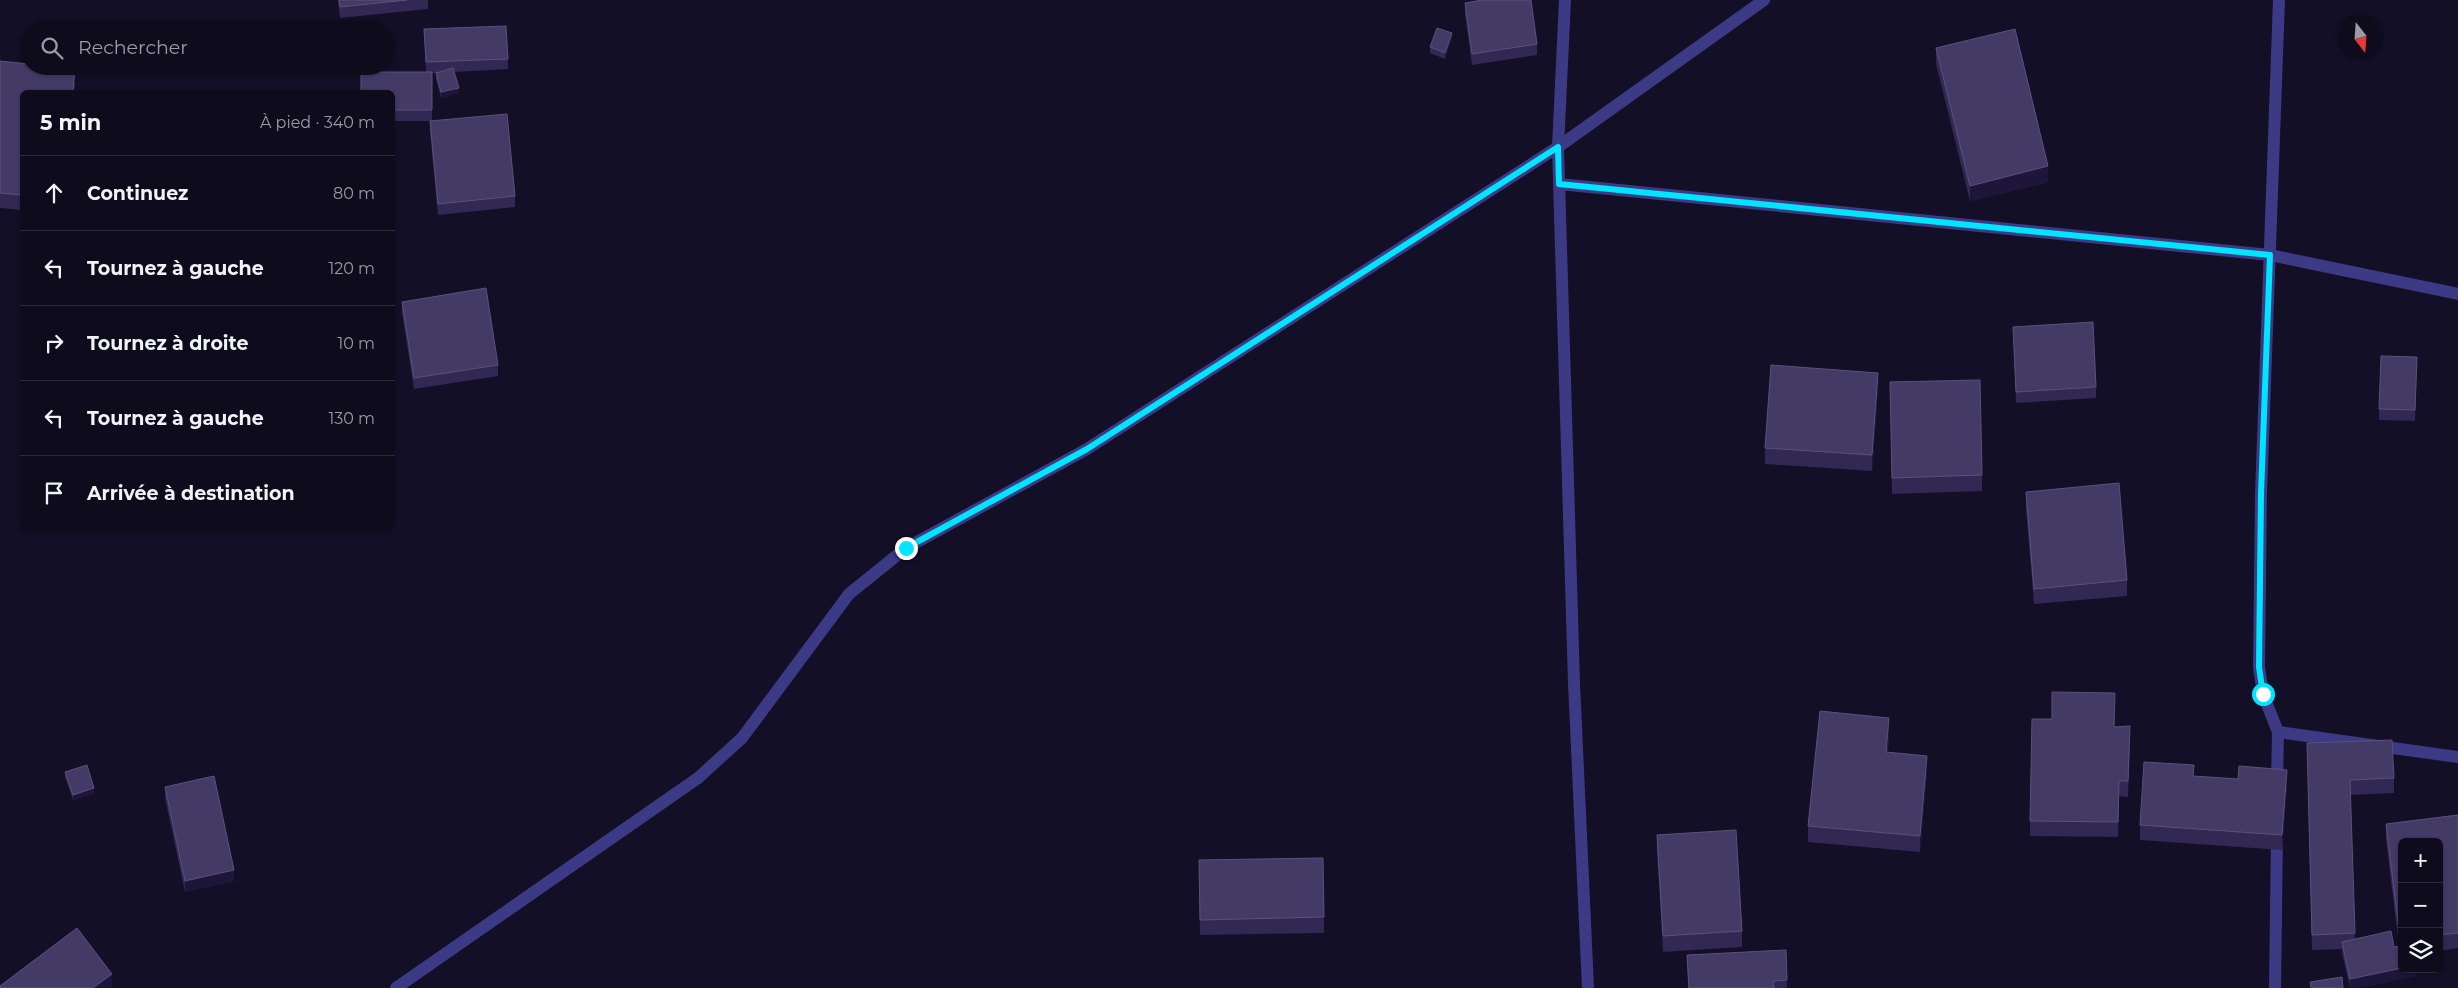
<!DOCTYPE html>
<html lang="fr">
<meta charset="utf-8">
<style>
body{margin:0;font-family:Montserrat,sans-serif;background:#1c1929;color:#f1f3f6}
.controls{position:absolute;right:15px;bottom:15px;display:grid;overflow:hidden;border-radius:8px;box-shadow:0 1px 4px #0004}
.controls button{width:45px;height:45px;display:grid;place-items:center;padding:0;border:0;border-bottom:1px solid #2e2b3b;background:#0e0b1c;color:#f1f3f6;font:25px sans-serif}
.compass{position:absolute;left:2338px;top:15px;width:45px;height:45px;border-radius:50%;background:#0e0b1c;box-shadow:0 1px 4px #0004;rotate:163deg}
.stop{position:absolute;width:15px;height:15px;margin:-11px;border:4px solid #00e5ff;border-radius:50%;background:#fff}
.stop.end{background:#00e5ff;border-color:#fff;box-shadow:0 1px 5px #0008}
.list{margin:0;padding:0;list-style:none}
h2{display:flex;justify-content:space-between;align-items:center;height:65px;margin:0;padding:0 20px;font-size:21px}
h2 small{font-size:16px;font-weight:400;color:#9b9ba3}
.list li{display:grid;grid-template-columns:32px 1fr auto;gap:15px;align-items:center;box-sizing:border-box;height:75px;padding:0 20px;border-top:1px solid #2e2b3b}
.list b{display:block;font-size:19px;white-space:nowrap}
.list em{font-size:16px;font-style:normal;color:#9b9ba3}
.icon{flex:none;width:28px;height:28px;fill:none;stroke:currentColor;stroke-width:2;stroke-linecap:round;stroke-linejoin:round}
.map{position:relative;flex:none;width:2458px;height:988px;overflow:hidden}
.search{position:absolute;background:#0e0b1c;box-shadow:0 1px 4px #0004;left:20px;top:20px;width:375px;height:55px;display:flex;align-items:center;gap:12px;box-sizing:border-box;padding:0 18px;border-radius:28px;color:#9b9ba3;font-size:19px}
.panel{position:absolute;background:#0e0b1c;box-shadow:0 1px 4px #0004;left:20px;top:90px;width:375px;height:440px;border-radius:8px}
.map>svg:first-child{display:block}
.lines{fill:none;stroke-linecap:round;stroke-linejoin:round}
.minor{stroke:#3d3a85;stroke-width:12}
.wall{fill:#312854}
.shaded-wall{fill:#1d163a}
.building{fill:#433a66;stroke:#5a527e}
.route{stroke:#00e5ff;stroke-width:6}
</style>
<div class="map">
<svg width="2458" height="988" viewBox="0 0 2458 988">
<rect width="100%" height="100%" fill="#130f26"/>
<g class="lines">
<g class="minor">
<polyline points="1565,0 1558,147 1574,683 1588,988"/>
<polyline points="1559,184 2270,255 2458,294"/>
<polyline points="2278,732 2458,757"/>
<polyline points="2277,784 2278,732 2263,694 2259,667 2261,494 2279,0"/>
<polyline points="396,988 698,778 742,738 849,594 906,548 1087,449 1558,147 1764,0"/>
<polyline points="2275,988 2277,834"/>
</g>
</g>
<g class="wall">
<polygon points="338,0 428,0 428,9 340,18"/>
<polygon points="1465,3 1537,44 1537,55 1472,65 1465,14"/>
<polygon points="424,29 508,59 508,69 454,72 459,93 441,98 436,79 436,73 437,73 432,73 432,121 392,121 392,92 426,72"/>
<polygon points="1452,39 1445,59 1430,53 1430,47"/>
<polygon points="1936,48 2048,182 1970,201 1936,64"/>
<polygon points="0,61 75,83 74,92 22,92 22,210 0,208"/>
<polygon points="430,121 515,196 515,207 438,215 430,132"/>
<polygon points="402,302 498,365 498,376 414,389 402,313"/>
<polygon points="2013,327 2096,387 2096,398 2016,403"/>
<polygon points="2417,357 2415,421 2379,420 2379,409"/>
<polygon points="1890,382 1982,475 1982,491 1892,494"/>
<polygon points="1878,389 1872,471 1765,464 1765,448"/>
<polygon points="2026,492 2127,580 2127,596 2034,604 2026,508"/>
<polygon points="2114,727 2130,742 2128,797 2119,796 2118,837 2030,836 2030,821"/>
<polygon points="1889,733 1888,752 1927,771 1920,852 1808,842 1808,826"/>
<polygon points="2307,743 2394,778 2394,793 2350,795 2355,939 2394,947 2399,946 2386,840 2386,824 2458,815 2458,948 2439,951 2439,842 2402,842 2402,969 2415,969 2415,976 2358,988 2350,988 2342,953 2342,949 2312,950"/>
<polygon points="65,772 94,794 73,800 65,777"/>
<polygon points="2194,776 2287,785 2282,850 2140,840 2140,825"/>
<polygon points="165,787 234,881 185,892 165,798"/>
<polygon points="1657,835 1742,931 1742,947 1663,952 1657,850"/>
<polygon points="1199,860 1324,917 1324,933 1200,935"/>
<polygon points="1786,950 1787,988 1688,988 1687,955"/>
</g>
<g class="shaded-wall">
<polygon points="1452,33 1452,39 1445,59 1445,53"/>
<polygon points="459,88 459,93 441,98 441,92"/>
<polygon points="2048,166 2048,182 1970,201 1970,186"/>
<polygon points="1878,373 1878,389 1872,471 1872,455"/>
<polygon points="1889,718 1889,733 1886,767 1886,752"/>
<polygon points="1927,756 1927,771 1920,852 1920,836"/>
<polygon points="2287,770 2287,785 2282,850 2282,835"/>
<polygon points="94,788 94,794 73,800 73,795"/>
<polygon points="234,870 234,881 185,892 185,881"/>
<polygon points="2402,968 2402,969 2415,969 2415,976 2358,988 2350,988 2350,979"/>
<polygon points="2422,969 2438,969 2438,970 2422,975"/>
<polygon points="112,974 112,988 93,988"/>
</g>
<g class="building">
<polygon points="339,0 407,0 340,7"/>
<polygon points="1482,0 1531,0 1537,44 1472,54 1465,3"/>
<polygon points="506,26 508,59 426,62 424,29"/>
<polygon points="1437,28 1452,33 1445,53 1430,47"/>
<polygon points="2015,29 2048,166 1970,186 1936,48"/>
<polygon points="0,61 29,64 29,66 60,66 75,68 73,92 22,92 22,195 0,193"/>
<polygon points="453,68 459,88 441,92 436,73"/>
<polygon points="361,72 432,72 432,110 392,110 392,92 361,92"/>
<polygon points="507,114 515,196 438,204 430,121"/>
<polygon points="486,288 498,365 414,378 402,302"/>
<polygon points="2093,322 2096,387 2016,392 2013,327"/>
<polygon points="2381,356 2417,357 2415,410 2379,409"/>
<polygon points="1771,365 1878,373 1872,455 1765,448"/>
<polygon points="1980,380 1982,475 1892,478 1890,382"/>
<polygon points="2119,483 2127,580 2034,589 2026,492"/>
<polygon points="2052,692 2115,693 2114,727 2130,726 2128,781 2119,781 2118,822 2030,821 2032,719 2052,719"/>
<polygon points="1820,711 1889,718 1886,752 1927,756 1920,836 1808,826"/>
<polygon points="2392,740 2394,778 2350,780 2355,933 2312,935 2307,743"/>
<polygon points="2144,762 2194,765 2193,776 2238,779 2239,766 2287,770 2282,835 2140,825"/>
<polygon points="87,765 94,788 73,795 65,772"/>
<polygon points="214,776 234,870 185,881 165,787"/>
<polygon points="2458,815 2458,933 2439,935 2439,842 2402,842 2402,940 2400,940 2386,824"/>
<polygon points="1736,830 1742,931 1663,936 1657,835"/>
<polygon points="1323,858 1324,917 1200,920 1199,860"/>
<polygon points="77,928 112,974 93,988 0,988 0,986"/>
<polygon points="2391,931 2394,947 2402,946 2402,968 2350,979 2342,942"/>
<polygon points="1786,950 1787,980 1773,981 1774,988 1689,988 1687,955"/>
<polygon points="2342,977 2343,988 2311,988 2310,982"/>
</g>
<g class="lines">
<polyline class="route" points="906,548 1087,449 1558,147 1559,184 2270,255 2261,494 2259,667 2263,694"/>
</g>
</svg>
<div class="controls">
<button>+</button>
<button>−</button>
<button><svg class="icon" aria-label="layers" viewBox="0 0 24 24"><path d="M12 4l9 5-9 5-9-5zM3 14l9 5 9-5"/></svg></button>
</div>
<svg class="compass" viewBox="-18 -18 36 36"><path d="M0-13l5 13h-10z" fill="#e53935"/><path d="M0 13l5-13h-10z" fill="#9b9ba3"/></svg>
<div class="stop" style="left:2263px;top:694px"></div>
<div class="stop end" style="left:906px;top:548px"></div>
<div class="search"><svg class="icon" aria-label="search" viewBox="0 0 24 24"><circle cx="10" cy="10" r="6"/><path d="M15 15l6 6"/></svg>Rechercher</div>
<section class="panel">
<h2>5 min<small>À pied · 340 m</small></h2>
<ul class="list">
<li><svg class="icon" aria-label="ahead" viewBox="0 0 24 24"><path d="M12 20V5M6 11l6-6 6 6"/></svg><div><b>Continuez</b></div><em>80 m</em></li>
<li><svg class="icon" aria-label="left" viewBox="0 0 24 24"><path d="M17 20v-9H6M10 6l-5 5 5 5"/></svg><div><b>Tournez à gauche</b></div><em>120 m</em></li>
<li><svg class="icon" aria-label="right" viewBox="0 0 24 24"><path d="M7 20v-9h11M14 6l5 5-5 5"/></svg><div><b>Tournez à droite</b></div><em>10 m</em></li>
<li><svg class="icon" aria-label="left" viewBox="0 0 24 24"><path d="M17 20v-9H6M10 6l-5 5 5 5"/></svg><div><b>Tournez à gauche</b></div><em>130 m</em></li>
<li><svg class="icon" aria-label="arrive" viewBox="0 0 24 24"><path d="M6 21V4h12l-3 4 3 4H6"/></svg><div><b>Arrivée à destination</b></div></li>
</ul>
</section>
</div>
